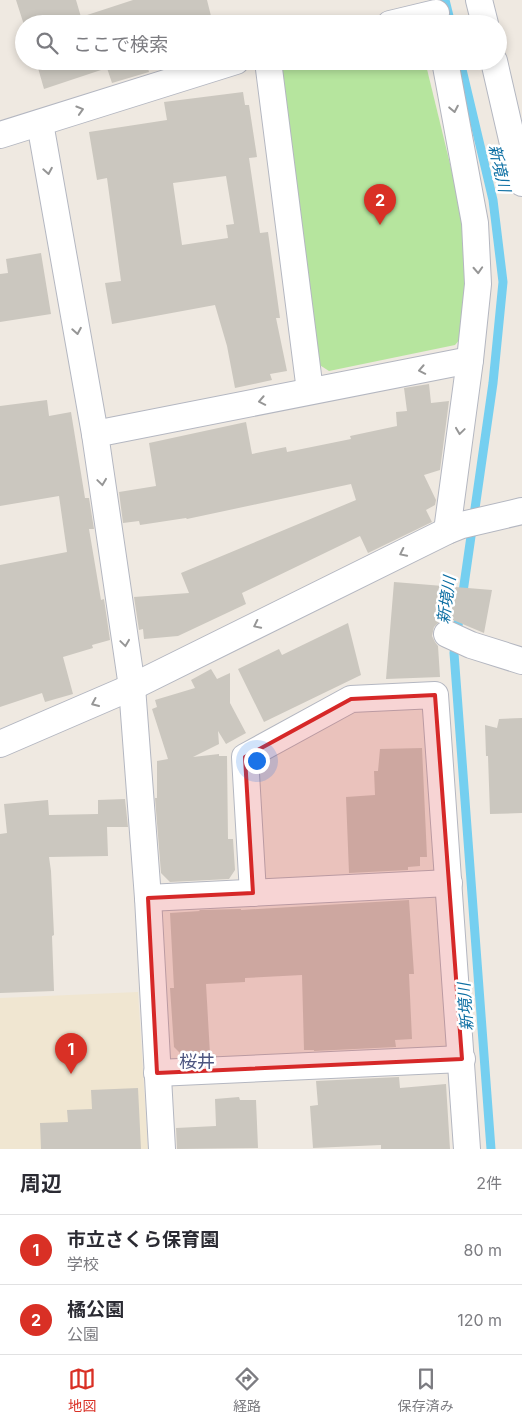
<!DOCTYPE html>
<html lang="ja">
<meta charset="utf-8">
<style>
body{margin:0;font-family:Inter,"Noto Sans JP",sans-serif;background:#f7f7f7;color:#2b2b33}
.you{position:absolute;left:256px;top:760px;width:18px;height:18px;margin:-12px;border:4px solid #fff;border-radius:50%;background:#1a73e8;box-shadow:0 0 0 8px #1a73e833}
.badge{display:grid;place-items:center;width:32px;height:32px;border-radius:50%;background:#d93025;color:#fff;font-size:16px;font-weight:700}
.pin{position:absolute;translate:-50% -41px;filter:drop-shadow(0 1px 2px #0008)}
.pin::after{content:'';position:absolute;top:26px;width:18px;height:15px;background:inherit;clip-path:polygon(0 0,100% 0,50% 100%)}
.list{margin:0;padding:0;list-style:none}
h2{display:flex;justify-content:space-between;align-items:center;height:65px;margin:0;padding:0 20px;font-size:21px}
h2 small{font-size:16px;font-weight:400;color:#7c7c81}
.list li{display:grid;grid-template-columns:32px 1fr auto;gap:15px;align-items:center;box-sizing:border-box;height:70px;padding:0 20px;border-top:1px solid #e1e1e2}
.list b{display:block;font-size:19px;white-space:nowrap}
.list p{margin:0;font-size:16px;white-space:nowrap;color:#7c7c81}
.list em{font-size:16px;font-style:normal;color:#7c7c81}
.icon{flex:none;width:28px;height:28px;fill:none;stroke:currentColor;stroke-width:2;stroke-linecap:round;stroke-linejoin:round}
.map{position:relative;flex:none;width:522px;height:1149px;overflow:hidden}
.search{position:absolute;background:#fff;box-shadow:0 2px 8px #0003;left:15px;right:15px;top:15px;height:55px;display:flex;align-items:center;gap:12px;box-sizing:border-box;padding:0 18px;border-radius:28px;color:#7c7c81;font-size:19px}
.sheet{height:205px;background:#fff}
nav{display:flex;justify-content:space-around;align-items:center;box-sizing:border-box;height:70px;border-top:1px solid #e1e1e2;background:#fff;font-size:14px;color:#7c7c81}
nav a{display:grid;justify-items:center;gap:2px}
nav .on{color:#d93025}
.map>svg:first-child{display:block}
.education{fill:#f0e6d1}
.green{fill:#b6e59e}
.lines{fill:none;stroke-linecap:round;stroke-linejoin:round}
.stream{stroke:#75cff0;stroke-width:9}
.building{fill:#cbc7bf;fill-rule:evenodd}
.minor-casing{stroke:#b4b7c1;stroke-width:28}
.minor{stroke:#fff;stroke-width:26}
.oneway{stroke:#969696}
.marked{fill:#d62828;fill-opacity:0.2;stroke:#d62828;stroke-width:4;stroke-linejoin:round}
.labels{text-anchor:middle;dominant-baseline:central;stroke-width:5;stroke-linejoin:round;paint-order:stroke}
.water-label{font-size:16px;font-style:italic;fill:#0d6fa3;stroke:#fff}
.quarter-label{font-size:18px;fill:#4d5680;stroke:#fff}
</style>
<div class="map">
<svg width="522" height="1149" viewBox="0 0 522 1149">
<rect width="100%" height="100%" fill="#efe9e1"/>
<polygon class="education" points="138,992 148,1149 0,1149 0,998"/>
<polygon class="green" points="286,61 425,61 461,209 468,285 462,337 455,345 329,371 318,364 280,63"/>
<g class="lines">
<g class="stream">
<polyline points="445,0 451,24"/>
<polyline points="460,61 493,200 503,282 493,383 462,599"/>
<polyline points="460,612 454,653 491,1149"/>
</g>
</g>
<g class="building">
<polygon points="16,0 76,0 81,17 133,0 207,0 213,24 24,24 24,25"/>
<polygon points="36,61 146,61 149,72 112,83 107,68 44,89"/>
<path d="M243,92L245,105H249L257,157L249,158L260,233L268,232L280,318H276L287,371L270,374L272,380L235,388L227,346L215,305L112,324L105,283L121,281L107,178L97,180L89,132L167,120L164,102ZM226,176L234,224L226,225L228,238L182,245L173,183Z"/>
<polygon points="41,253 51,314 0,322 0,274 8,273 6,259"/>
<polygon points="429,384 431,403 449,401 440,470 424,475 436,500 435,505 426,510 432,522 368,553 360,536 242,593 246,604 178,636 144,639 143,629 139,630 134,597 189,593 181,573 356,500 351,484 187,519 186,518 140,525 139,521 123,523 119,492 156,486 149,443 246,422 252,454 286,447 287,452 351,439 350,436 397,426 396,412 407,411 404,388"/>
<polygon points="47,400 49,416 71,412 85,498 89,498 94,529 89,529 101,600 104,599 110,640 92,645 93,648 63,657 73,694 45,702 42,693 0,707 0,565 67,552 59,496 0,506 0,406"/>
<polygon points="394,582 492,590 484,633 453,620 446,619 439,622 434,627 432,636 435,642 438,646 440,677 386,679"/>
<polygon points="348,623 361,675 264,722 238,669 279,649 282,655"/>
<polygon points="211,669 217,679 230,673 230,703 246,733 226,744 218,731 219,744 193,757 219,754 219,756 227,756 228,839 233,839 235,870 229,879 170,882 161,873 155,798 157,798 157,761 168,759 152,709 157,707 155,700 195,688 191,680"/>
<polygon points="522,718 522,813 490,814 488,756 486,756 485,725 497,728 499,719"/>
<polygon points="422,748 427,857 420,857 420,866 408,867 408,870 349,873 346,797 375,795 374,771 378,771 380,749"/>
<polygon points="125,799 128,827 107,827 108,856 49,857 51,871 54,935 52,936 54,991 0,993 0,834 7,833 4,804 48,800 49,815 98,814 98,800"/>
<polygon points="409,900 414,974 409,974 412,1039 395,1040 396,1047 314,1051 314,1050 304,1050 302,975 245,978 245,982 206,984 210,1054 182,1055 174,1047 170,988 174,988 170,913 200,911 199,910 241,909 241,910"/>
<polygon points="399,1077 400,1088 446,1084 450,1149 381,1149 381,1145 313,1148 310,1106 318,1105 316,1081"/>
<polygon points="138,1088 141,1149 41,1149 40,1123 68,1122 67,1110 92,1109 91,1090"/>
<polygon points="239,1097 240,1100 256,1100 258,1148 177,1149 176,1128 216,1126 215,1099"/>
</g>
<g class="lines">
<g class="minor-casing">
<g id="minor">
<polyline points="479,0 485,24"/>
<polyline points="390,24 436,13"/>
<polyline points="268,61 310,391"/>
<polyline points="445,61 475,223 478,284 470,360 447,531"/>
<polyline points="494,61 522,183"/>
<polyline points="40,123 95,434 132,687 148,898 162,1149"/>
<polyline points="0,135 236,61"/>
<polyline points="95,434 470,360"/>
<polyline points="447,634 471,645 522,661"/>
<polyline points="0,744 132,687 447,531 462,525 522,511"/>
<polyline points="253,893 245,757 351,699 435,695 467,1149"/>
<polyline points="148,898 449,883"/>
<polyline points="157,1073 462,1059"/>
</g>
</g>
<use href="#minor" class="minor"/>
</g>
<defs><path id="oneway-chevron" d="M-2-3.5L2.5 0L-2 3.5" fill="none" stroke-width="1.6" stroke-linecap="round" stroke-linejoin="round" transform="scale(1.25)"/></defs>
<g class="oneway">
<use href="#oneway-chevron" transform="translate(454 109) rotate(79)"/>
<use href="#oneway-chevron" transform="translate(80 110) rotate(-17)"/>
<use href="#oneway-chevron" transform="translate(48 171) rotate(80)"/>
<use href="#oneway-chevron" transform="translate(478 270) rotate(87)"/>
<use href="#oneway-chevron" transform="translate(77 331) rotate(80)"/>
<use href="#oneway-chevron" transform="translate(422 370) rotate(169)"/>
<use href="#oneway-chevron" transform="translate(262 401) rotate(169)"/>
<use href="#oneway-chevron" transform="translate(460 431) rotate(98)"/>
<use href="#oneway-chevron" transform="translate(102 482) rotate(82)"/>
<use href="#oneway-chevron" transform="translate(403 553) rotate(154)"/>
<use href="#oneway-chevron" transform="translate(257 625) rotate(154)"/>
<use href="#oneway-chevron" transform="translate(125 643) rotate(82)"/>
<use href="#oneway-chevron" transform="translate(95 703) rotate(156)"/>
</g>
<path class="marked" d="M435,695L462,1059L157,1073L148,898L253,893L245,757L351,699Z"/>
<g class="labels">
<g class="water-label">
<text transform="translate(500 168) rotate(77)">新境川</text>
<text transform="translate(446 600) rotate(-82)">新境川</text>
<text transform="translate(465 1007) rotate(-94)">新境川</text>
</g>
<g class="quarter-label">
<text x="197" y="1061">桜井</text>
</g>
</g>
</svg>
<div class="you"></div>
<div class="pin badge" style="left:71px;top:1074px">1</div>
<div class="pin badge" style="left:380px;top:225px">2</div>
<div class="search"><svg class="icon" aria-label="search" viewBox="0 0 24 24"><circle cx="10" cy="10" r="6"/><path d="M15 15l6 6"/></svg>ここで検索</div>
</div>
<section class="sheet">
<h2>周辺<small>2件</small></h2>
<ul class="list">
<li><span class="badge">1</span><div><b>市立さくら保育園</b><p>学校</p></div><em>80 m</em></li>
<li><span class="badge">2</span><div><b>橘公園</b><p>公園</p></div><em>120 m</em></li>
</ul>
</section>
<nav>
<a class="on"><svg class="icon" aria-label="map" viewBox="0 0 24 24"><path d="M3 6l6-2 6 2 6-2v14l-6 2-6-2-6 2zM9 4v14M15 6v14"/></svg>地図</a>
<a><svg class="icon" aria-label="directions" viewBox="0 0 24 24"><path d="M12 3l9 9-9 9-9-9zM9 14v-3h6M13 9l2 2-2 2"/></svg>経路</a>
<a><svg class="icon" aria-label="saved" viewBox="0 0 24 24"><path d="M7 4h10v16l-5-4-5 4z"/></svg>保存済み</a>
</nav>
